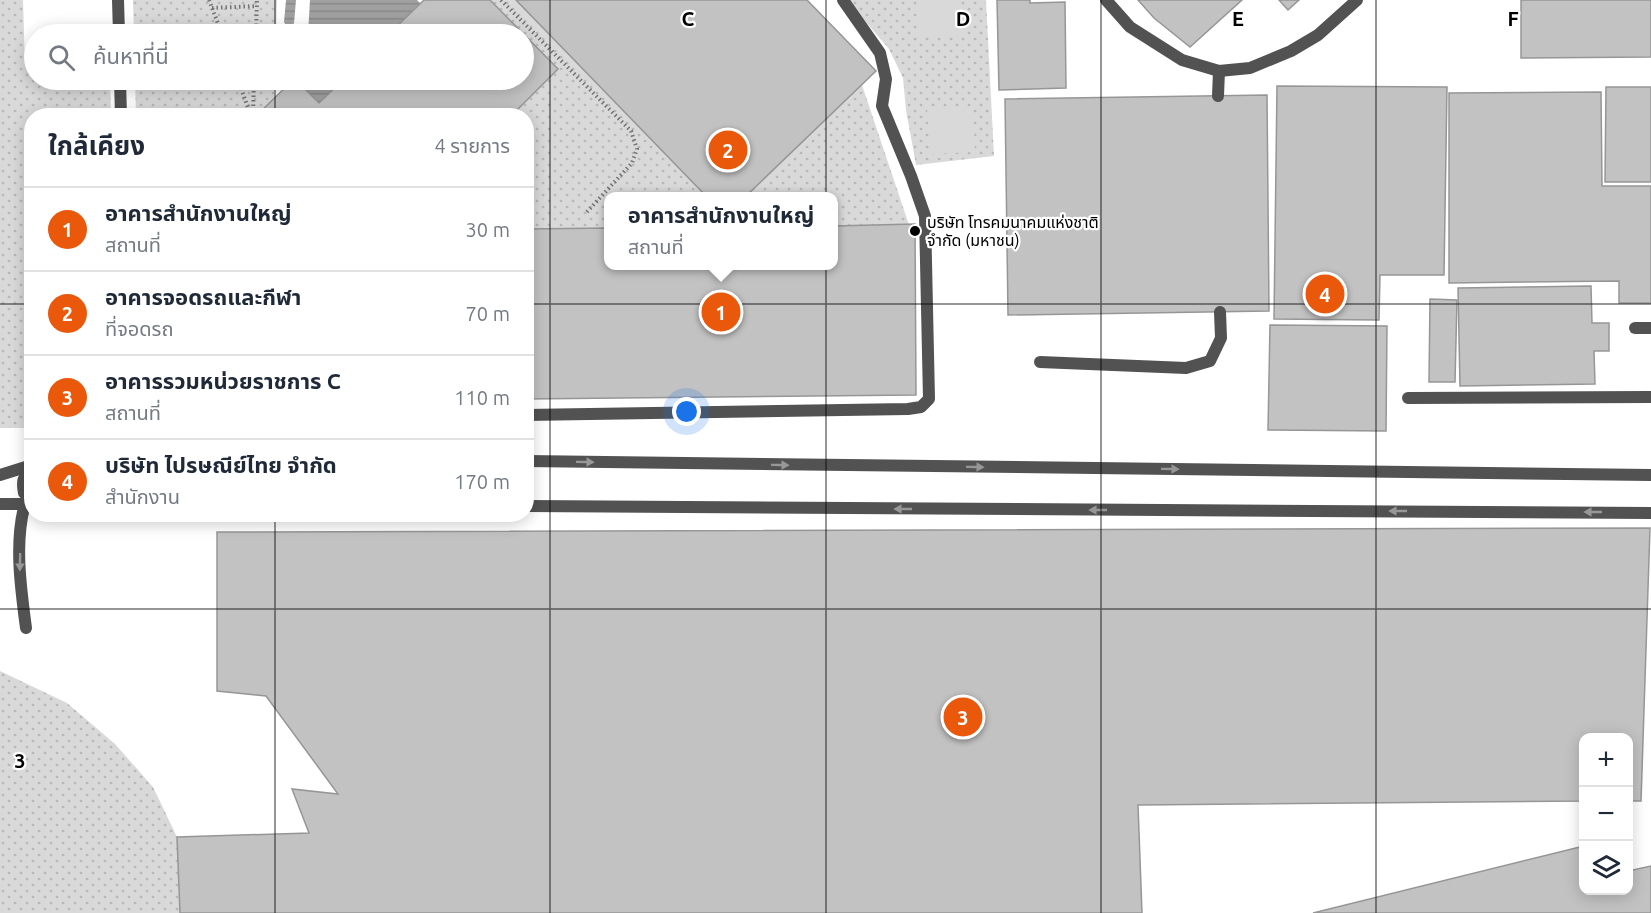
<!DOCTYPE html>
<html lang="th">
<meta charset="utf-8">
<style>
body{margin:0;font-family:Ubuntu,"Noto Sans Thai",sans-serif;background:#f6f6f7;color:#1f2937}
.controls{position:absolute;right:18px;bottom:18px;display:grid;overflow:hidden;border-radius:12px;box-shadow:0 3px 15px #0003}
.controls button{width:54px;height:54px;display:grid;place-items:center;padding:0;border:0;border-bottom:2px solid #e0e1e3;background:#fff;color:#1f2937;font:30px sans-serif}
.you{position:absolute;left:687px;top:412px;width:21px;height:21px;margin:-15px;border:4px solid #fff;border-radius:50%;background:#1a73e8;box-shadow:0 0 0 9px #1a73e833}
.badge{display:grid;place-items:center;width:39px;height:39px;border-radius:50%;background:#ea580c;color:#fff;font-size:20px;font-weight:700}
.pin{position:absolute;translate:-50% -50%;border:3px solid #fff;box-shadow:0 2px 6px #0006}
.popup{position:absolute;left:604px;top:192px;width:234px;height:78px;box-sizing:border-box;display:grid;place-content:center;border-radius:12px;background:#fff;filter:drop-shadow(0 2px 4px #0005);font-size:20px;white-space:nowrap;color:#747a83}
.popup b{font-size:22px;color:#1f2937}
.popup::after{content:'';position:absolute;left:50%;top:100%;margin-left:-12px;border:12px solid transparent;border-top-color:#fff}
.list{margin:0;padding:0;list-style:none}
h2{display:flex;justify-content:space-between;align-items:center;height:78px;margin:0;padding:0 24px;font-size:26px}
h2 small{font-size:20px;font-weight:400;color:#747a83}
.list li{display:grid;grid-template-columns:39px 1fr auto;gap:18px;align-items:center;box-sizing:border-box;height:84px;padding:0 24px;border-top:2px solid #e0e1e3}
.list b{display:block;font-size:22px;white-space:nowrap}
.list p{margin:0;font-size:20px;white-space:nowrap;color:#747a83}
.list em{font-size:20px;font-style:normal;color:#747a83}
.icon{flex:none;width:33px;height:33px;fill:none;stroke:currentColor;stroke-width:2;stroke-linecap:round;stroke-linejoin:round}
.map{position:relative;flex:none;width:1651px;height:913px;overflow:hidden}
.search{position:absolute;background:#fff;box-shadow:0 3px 15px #0003;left:24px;top:24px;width:510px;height:66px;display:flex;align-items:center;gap:15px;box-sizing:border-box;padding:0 21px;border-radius:33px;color:#747a83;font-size:22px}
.panel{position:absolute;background:#fff;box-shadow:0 3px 15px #0003;left:24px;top:108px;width:510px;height:414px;border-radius:24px}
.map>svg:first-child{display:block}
.green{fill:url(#green-dots)}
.pitch{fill:#d9d9d9}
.water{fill:url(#water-rules)}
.building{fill:#c2c2c2;stroke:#969696;stroke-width:1.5}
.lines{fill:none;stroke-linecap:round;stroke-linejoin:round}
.path{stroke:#747474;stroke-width:4;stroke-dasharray:1.5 3;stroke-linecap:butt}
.service{stroke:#525252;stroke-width:12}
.minor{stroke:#525252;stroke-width:12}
.oneway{fill:#979797}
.grid{fill:none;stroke:#000;stroke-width:1.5;stroke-opacity:0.55}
.poi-dot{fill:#000;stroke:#fff;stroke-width:2}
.labels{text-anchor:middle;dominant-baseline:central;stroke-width:4.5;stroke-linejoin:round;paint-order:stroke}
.poi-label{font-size:16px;fill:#000;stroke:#fff;text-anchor:start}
.grid-label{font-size:20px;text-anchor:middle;font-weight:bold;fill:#000;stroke:#fff;stroke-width:4.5;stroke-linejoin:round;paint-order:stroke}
</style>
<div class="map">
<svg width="1651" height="913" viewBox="0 0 1651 913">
<defs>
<pattern id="green-dots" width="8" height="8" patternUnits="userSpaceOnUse" patternTransform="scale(1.5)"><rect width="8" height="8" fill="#d9d9d9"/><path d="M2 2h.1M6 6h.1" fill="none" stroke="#b8b8b8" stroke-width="1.8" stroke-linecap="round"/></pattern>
<pattern id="water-rules" width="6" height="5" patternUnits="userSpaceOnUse" patternTransform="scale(1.5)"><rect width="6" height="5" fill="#a0a0a0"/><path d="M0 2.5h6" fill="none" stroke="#888"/></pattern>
</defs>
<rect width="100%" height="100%" fill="#fff"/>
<g class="green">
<polygon points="0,0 23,0 25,67 34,67 34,80 110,80 111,115 32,116 31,428 0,428"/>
<polygon points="133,0 277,0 276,34 134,34"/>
<polygon points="432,0 784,0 862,85 909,225 834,226 834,196 608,196 608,228 527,229 526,116 391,116 404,80 524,80 524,34 420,34"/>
<polygon points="847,0 986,0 994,156 916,165 906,110 903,78 889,49"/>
<polygon points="135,80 274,80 274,98 256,115 136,115"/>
<polygon points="0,671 67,703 115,744 153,787 177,837 180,913 0,913"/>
</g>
<g class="pitch">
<polygon points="917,0 961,0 962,35 918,37"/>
<polygon points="973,107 975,152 930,154 927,109"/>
</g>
<g class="water">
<polygon points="286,0 296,0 294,23 289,31 284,22"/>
<polygon points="310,0 417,0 421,4 389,34 308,34"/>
<polygon points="304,80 343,80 319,103 303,87"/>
</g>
<g class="building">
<polygon points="424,0 490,0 558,69 511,116 256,116 293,80 296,80 319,103 343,80 524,80 524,34 389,34"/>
<polygon points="516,0 807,0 876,71 746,196 706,196"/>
<polygon points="997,0 1030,0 1030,3 1065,2 1066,88 999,90"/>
<polygon points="1138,0 1242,0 1190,47 1154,18"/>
<polygon points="1279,0 1299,0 1288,10"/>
<polygon points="1521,0 1651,0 1651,57 1521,58"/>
<polygon points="1277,86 1447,87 1444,275 1380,275 1379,320 1274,319"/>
<polygon points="1606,87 1651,87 1651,182 1605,182"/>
<polygon points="1601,92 1602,186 1651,186 1651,303 1619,303 1619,281 1449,283 1449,93"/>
<polygon points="1267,95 1269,311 1008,315 1005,99"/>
<polygon points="915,224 916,395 526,399 526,229 608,228 608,266 834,266 834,226"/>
<polygon points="1591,286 1592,323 1609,323 1609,351 1594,351 1595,384 1460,386 1458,288"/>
<polygon points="1430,299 1457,300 1455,382 1429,382"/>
<polygon points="1270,325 1387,326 1386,431 1268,430"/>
<polygon points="1650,528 1641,801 1628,801 1628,738 1584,738 1584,801 1138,805 1142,913 180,913 177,837 309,833 292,789 338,794 266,696 217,691 217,532"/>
<polygon points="1584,846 1584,890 1628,890 1628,871 1651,866 1651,913 1313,913"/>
</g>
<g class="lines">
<g class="path">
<polyline points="209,0 222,34"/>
<polyline points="501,0 631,131 637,149 632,163 585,214"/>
<polyline points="212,8 257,6"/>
<polyline points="256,34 257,0"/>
<polyline points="238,80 251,116"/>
<polyline points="253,115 254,80"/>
</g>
<g class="service">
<polyline points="118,0 119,34"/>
<polyline points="1106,0 1130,27 1182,60 1219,71 1250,68 1291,51 1318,35 1357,0"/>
<polyline points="120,80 121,116"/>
<polyline points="1218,96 1219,71"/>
<polyline points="1635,328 1651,328"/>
<polyline points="1040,362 1186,368 1210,361 1221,338 1220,312"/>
<polyline points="1408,398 1651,397"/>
<polyline points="526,415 908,409 921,407 929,399 925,216 911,176 882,106 886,79 880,53 843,0"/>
<path d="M25,504C14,542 21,590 26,628"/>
</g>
<g class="minor">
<polyline points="526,461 1651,475"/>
<path d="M32,471C22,475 22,483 24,493L32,499"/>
<polyline points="0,475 32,465"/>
<polyline points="0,504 32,504"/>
<polyline points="526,506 1651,513"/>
</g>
</g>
<defs><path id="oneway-solid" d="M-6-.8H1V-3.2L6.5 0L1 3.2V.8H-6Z" transform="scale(1.5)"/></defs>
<g class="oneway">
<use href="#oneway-solid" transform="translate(585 462) rotate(1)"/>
<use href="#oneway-solid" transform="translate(780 465) rotate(1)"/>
<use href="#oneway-solid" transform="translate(975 467) rotate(1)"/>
<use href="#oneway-solid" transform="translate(1170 469) rotate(1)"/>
<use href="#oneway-solid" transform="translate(903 509) rotate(-180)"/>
<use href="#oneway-solid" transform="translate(1098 510) rotate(-180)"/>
<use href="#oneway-solid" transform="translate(1398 511) rotate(-180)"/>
<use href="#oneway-solid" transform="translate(1593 512) rotate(-180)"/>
<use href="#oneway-solid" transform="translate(20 562) rotate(91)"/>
</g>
<path class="grid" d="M275,0V34M550,0V913M826,0V913M1101,0V913M1376,0V913M275,80V116M0,304H32M526,304H1651M275,514V913M0,609H1651"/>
<circle class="poi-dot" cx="915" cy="231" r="6"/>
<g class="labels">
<g class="poi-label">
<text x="927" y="222">บริษัท โทรคมนาคมแห่งชาติ<tspan x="927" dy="18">จำกัด (มหาชน)</tspan></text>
</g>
</g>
<g class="grid-label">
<text x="688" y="26">C</text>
<text x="963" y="26">D</text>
<text x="1238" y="26">E</text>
<text x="1513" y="26">F</text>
<text x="20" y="768">3</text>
</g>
</svg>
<div class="controls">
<button>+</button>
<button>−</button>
<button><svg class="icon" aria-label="layers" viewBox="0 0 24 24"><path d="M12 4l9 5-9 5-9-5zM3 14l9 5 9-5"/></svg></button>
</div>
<div class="you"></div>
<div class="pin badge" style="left:721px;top:312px">1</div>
<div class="popup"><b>อาคารสำนักงานใหญ่</b>สถานที่</div>
<div class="pin badge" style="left:728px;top:150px">2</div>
<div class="pin badge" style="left:963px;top:717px">3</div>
<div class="pin badge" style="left:1325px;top:294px">4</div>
<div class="search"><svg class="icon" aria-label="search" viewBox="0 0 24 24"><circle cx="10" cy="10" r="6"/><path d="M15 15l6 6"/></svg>ค้นหาที่นี่</div>
<section class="panel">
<h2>ใกล้เคียง<small>4 รายการ</small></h2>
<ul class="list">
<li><span class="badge">1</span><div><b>อาคารสำนักงานใหญ่</b><p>สถานที่</p></div><em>30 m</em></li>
<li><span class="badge">2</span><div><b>อาคารจอดรถและกีฬา</b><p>ที่จอดรถ</p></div><em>70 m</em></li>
<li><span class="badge">3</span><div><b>อาคารรวมหน่วยราชการ C</b><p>สถานที่</p></div><em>110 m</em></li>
<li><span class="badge">4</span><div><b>บริษัท ไปรษณีย์ไทย จำกัด</b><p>สำนักงาน</p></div><em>170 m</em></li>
</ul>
</section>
</div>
